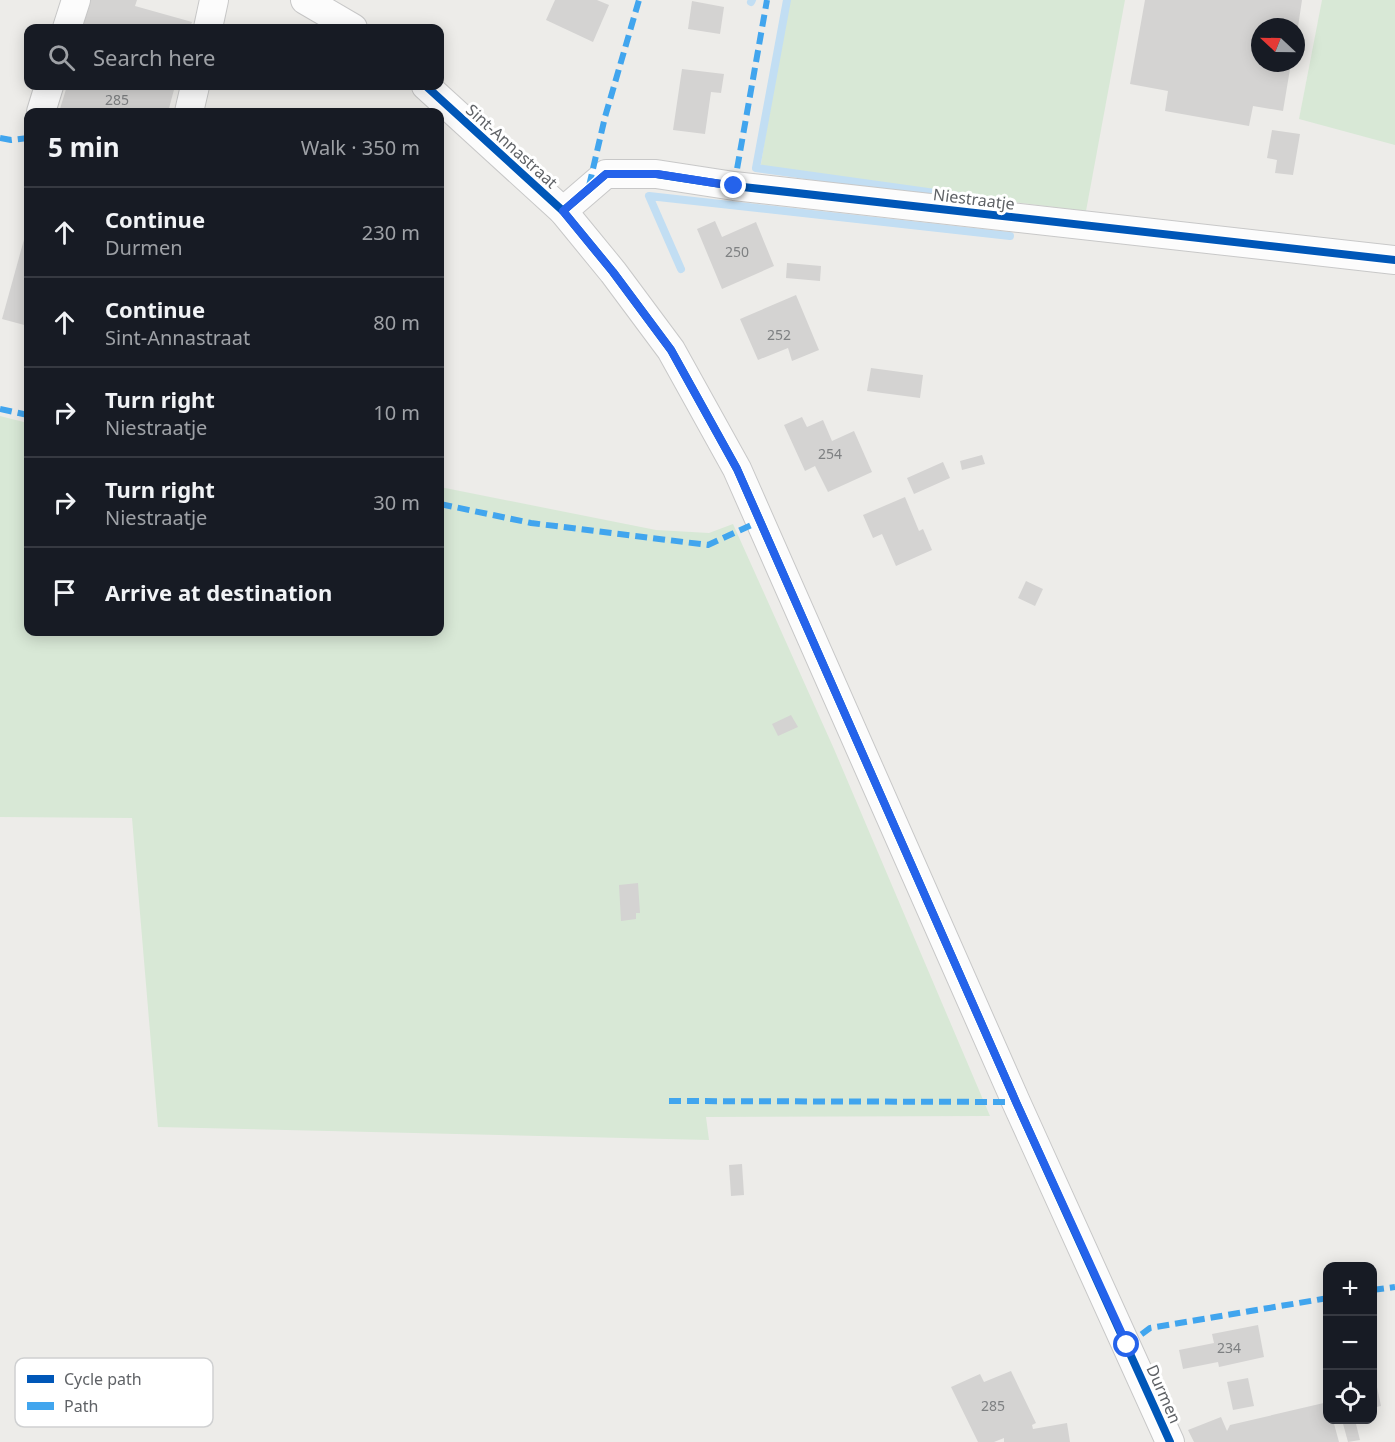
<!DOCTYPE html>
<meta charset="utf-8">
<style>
body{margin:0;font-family:"Noto Sans",sans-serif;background:#242831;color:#f1f3f6}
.controls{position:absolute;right:18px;bottom:18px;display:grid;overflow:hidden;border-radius:12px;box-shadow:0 3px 15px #0003}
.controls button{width:54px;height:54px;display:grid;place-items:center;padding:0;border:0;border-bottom:2px solid #363941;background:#171b24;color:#f1f3f6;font:30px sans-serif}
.compass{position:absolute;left:1251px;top:18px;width:54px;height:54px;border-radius:50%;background:#171b24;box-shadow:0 3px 15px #0003;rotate:292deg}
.stop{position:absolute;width:18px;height:18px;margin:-14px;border:4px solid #2563eb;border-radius:50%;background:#fff}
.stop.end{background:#2563eb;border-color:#fff;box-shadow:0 2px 6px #0008}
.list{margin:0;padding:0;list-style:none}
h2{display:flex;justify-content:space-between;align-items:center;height:78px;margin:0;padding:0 24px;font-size:26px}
h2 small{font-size:20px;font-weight:400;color:#9ea1a6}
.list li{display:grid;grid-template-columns:39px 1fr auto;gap:18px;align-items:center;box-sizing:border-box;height:90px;padding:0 24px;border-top:2px solid #363941}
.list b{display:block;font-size:22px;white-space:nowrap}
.list p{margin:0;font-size:20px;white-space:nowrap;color:#9ea1a6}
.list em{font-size:20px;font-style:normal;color:#9ea1a6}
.icon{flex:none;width:33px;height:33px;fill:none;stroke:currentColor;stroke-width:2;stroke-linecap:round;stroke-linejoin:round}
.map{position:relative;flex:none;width:1395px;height:1442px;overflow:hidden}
.search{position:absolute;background:#171b24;box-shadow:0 3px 15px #0003;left:24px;top:24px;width:420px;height:66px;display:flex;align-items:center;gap:15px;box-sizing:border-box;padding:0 21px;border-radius:12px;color:#9ea1a6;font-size:22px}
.panel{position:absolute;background:#171b24;box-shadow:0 3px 15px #0003;left:24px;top:108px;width:420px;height:528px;border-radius:12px}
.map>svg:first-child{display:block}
.green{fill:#d8e8d6}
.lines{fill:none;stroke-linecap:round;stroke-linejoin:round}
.stream{stroke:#c2def3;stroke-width:8}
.building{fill:#d4d3d2}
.minor-casing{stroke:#c8c8c8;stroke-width:30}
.minor{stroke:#fcfcfc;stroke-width:28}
.quiet{stroke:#41a5ee;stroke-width:6;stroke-dasharray:12 6;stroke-linecap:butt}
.cycleway-casing{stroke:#fff;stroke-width:11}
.cycleway{stroke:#0057b8;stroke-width:8}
.route{stroke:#2563eb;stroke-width:8}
.labels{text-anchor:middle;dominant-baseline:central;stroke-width:6;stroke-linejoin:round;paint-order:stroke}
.number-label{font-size:14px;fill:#7e8082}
.street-label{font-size:16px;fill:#5f6266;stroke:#fff}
.key{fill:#fff;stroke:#cfd0d1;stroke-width:1.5}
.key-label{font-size:16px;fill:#5f6266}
</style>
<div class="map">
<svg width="1395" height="1442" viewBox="0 0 1395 1442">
<rect width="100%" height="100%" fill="#edece9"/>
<g class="green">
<polygon points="787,0 1125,0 1086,211 760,170"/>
<polygon points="1322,0 1395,0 1395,145 1299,119"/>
<polygon points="0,416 28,423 28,632 440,632 440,487 656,530 709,533 733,524 834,749 990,1116 706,1117 709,1140 158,1127 132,818 0,817"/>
</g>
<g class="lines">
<g class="stream">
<polyline points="787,0 756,168 978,199"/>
<polyline points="751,2 752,0"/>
<polyline points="681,269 649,196 1010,236"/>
</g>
</g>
<g class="building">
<polygon points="90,0 137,0 135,6 192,22 190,28 82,28"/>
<polygon points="555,0 597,0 609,5 593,42 546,20"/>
<polygon points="1145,0 1302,0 1298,27 1260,27 1260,63 1291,63 1283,111 1253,106 1249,126 1165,111 1168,91 1130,84"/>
<polygon points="692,1 724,7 720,34 688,29"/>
<polygon points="682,69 724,74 721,93 711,92 705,134 673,130"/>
<polygon points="67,86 175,86 168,112 59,112"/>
<polygon points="1272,130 1300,134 1293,175 1275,173 1277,160 1267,158"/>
<polygon points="715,221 722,237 756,222 774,266 722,289 697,229"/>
<polygon points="28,225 28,326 2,319"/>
<polygon points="787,263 821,266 820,281 786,278"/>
<polygon points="796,295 819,350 792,361 788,348 758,360 740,319"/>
<polygon points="871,368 923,375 920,398 867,391"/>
<polygon points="802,417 807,427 823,420 832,441 854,431 872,472 828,492 815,466 805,471 784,425"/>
<polygon points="982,455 985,464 962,470 960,461"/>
<polygon points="943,462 950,478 914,494 907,478"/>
<polygon points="905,497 919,531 923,529 932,550 896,566 882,534 873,538 863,515"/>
<polygon points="1026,581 1043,589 1035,606 1018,598"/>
<polygon points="791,715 798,727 778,736 772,724"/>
<polygon points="638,883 640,913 636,913 636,919 621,921 619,885"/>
<polygon points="742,1164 744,1195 731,1196 729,1165"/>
<polygon points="1258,1325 1264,1357 1219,1367 1218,1362 1183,1369 1179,1350 1214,1343 1212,1334"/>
<polygon points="1011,1371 1036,1423 1032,1425 1033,1429 1067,1423 1070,1442 1004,1442 1004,1438 994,1442 978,1442 951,1387 980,1374 984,1382"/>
<polygon points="1248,1378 1254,1406 1233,1410 1227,1382"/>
<polygon points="1372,1387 1377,1387 1381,1406 1372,1408"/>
<polygon points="1328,1402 1328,1420 1333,1420 1339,1442 1194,1442 1188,1430 1221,1417 1227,1431 1230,1425"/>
<polygon points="1342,1420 1355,1420 1360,1440 1348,1442"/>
</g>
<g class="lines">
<g class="minor-casing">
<g id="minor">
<polyline points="305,0 353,28"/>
<polyline points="67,28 76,0"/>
<polyline points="208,28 214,0"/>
<polyline points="426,86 563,211 613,272 671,350 737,469 1016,1102 1170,1442"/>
<polyline points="41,112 49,86"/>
<polyline points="189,112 195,86"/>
<polyline points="563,211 606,174 656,174 734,186 1395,260"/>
</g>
</g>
<use href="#minor" class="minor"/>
<g class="quiet">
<polyline points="0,138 11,140 28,138"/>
<polyline points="589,186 605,117 639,0"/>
<polyline points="734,186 767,0"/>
<polyline points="0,409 28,415"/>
<polyline points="440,504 531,523 708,545 760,521"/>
<polyline points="669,1101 1016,1102"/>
<polyline points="1372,1290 1395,1287"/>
<polyline points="1127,1345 1150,1328 1328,1298"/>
</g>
<g class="cycleway-casing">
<g id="cycleway">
<polyline points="426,86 563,211 613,272 671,350 737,469 1016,1102 1170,1442"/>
<polyline points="563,211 606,174 656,174 734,186 1395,260"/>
</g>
</g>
<use href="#cycleway" class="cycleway"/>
</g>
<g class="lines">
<polyline class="route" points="734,186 657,174 606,174 563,211 613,272 671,350 737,469 1016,1102 1127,1345"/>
</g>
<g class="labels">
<g class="number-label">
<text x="117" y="99">285</text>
<text x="737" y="251">250</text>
<text x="779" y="334">252</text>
<text x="830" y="453">254</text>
<text x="1229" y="1347">234</text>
<text x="993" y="1405">285</text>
</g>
<g class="street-label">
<text transform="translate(512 146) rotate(42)">Sint-Annastraat</text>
<text transform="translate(974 199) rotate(7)">Niestraatje</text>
<text transform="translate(1164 1394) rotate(66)">Durmen</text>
</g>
</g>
<rect x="15" y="1358" width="198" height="69" rx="9" class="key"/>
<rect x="27" y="1375" width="27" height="8" fill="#0057b8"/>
<rect x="27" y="1402" width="27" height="8" fill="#41a5ee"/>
<g class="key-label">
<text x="64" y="1385">Cycle path</text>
<text x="64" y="1412">Path</text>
</g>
</svg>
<div class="controls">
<button>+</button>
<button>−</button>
<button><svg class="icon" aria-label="locate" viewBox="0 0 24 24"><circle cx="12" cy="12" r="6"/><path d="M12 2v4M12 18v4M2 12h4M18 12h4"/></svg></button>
</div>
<svg class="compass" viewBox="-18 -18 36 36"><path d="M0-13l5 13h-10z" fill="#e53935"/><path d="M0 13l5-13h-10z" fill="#9ea1a6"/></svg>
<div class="stop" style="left:1127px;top:1345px"></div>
<div class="stop end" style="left:734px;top:186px"></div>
<div class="search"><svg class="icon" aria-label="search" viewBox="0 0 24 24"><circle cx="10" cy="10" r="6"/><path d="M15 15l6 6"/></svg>Search here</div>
<section class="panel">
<h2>5 min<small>Walk · 350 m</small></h2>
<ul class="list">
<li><svg class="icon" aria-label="ahead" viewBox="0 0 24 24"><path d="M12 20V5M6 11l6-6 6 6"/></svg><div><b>Continue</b><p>Durmen</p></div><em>230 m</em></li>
<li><svg class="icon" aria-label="ahead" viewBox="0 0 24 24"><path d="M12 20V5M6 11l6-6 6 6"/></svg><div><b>Continue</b><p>Sint-Annastraat</p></div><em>80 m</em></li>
<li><svg class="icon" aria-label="right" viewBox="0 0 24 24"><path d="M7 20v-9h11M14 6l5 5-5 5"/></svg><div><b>Turn right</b><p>Niestraatje</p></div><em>10 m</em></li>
<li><svg class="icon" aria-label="right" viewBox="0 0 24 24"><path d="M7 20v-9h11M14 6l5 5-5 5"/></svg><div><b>Turn right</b><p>Niestraatje</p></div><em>30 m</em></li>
<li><svg class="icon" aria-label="arrive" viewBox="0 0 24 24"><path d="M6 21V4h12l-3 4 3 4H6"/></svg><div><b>Arrive at destination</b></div></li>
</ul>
</section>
</div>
